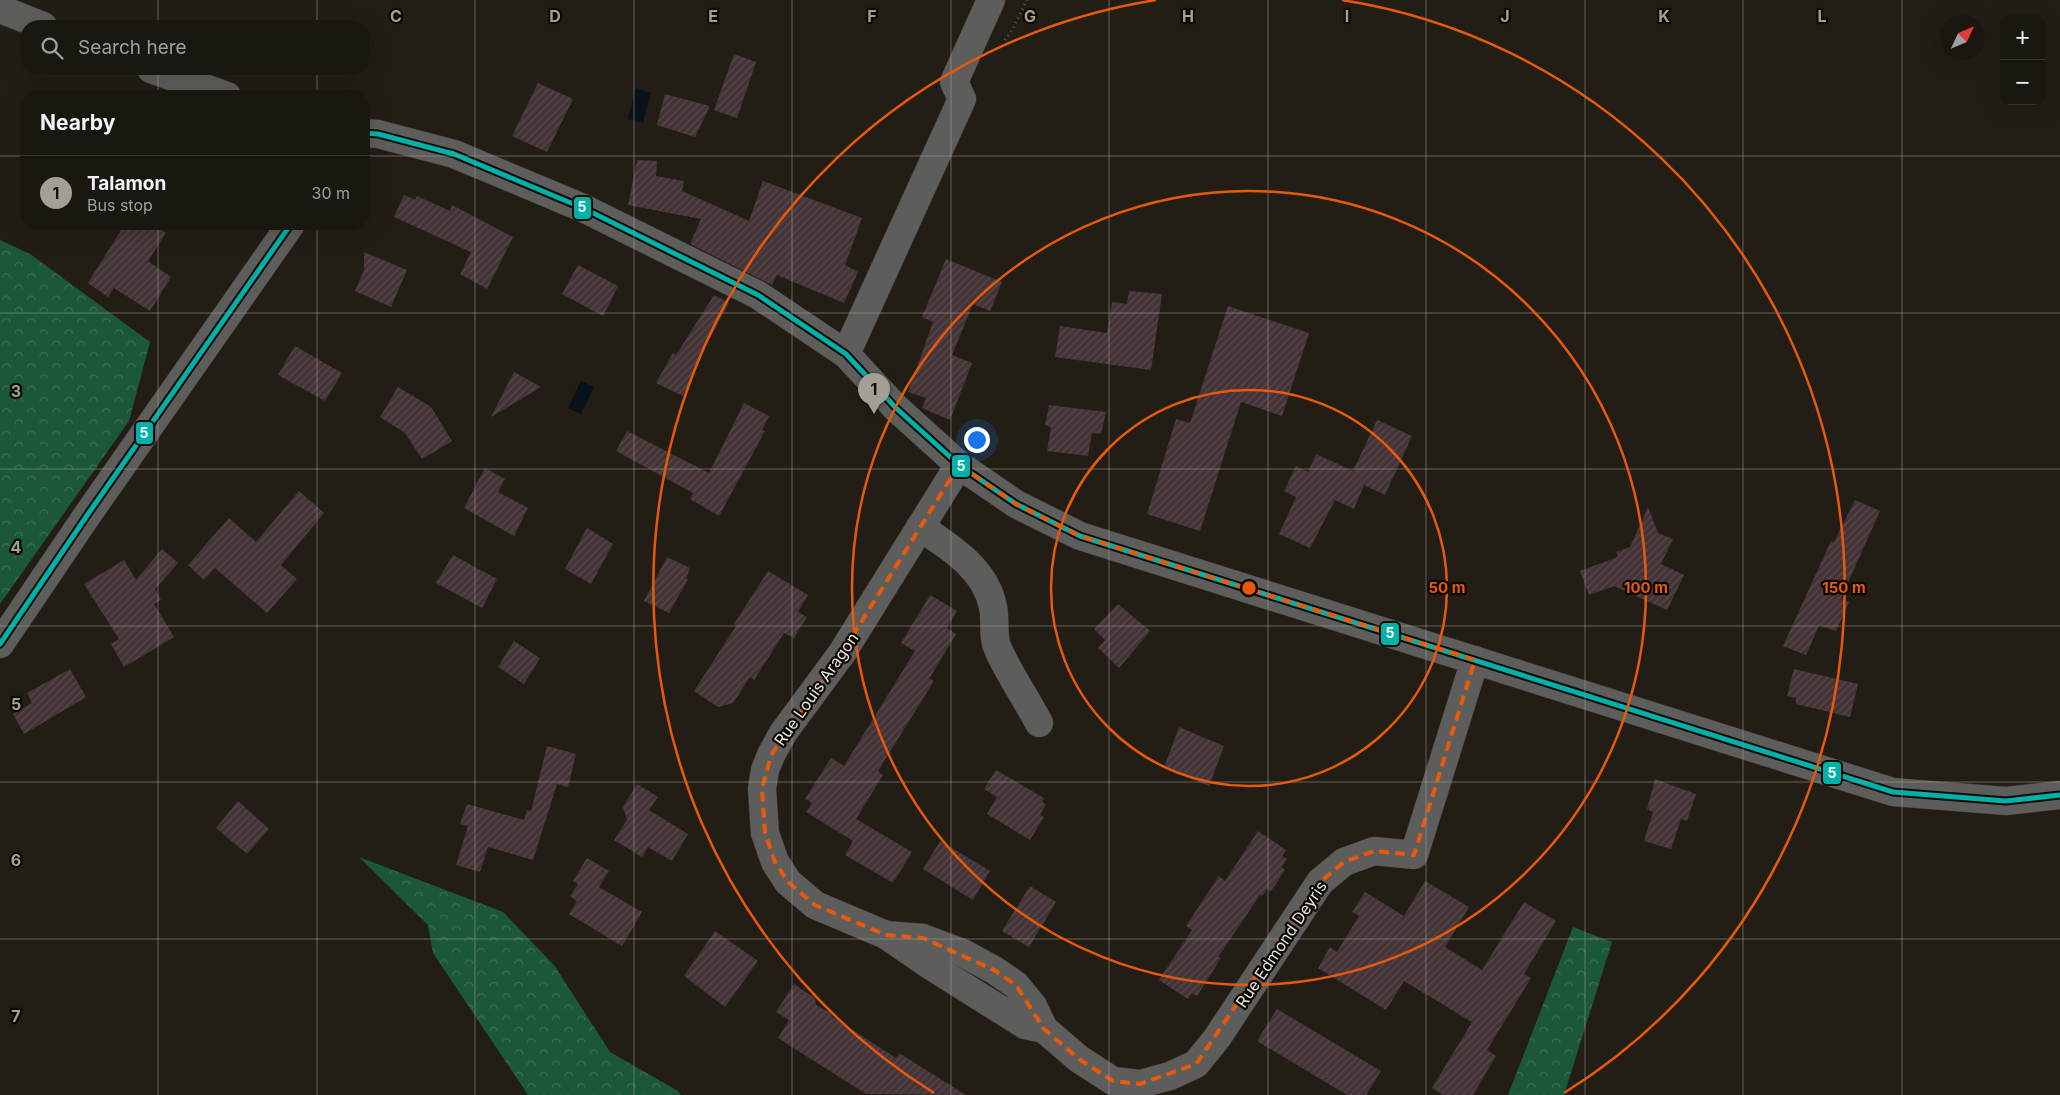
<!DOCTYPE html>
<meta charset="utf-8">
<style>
body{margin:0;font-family:Inter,sans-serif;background:#231f19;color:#f1f3f6}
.controls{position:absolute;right:15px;top:15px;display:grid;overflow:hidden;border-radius:10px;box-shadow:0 5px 20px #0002}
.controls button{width:45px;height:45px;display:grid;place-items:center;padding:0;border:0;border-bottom:1px solid #383530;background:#1a1610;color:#f1f3f6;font:25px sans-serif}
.compass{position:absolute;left:1940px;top:15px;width:45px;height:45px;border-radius:50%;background:#1a1610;box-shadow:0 5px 20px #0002;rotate:46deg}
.you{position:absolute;left:976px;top:439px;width:18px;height:18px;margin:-12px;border:4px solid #fff;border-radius:50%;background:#1a73e8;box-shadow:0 0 0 8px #1a73e833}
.badge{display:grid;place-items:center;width:32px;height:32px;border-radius:50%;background:#a39f95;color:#111;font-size:16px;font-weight:700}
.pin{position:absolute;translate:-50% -41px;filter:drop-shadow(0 1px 2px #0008)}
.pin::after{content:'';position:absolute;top:26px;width:18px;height:15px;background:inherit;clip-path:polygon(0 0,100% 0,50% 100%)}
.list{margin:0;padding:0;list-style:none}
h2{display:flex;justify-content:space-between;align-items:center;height:65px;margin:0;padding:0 20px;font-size:21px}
h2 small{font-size:16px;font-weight:400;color:#9f9f9f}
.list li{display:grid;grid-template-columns:32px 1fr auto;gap:15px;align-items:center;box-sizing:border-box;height:75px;padding:0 20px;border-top:1px solid #383530}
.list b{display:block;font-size:19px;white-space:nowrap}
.list p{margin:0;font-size:16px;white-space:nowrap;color:#9f9f9f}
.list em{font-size:16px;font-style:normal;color:#9f9f9f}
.icon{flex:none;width:28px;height:28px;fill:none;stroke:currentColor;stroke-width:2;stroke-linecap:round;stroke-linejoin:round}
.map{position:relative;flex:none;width:2060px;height:1095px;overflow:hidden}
.search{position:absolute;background:#1a1610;box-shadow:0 5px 20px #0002;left:20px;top:20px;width:350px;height:55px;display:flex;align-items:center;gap:12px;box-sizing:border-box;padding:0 18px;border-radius:20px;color:#9f9f9f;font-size:19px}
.panel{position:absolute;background:#1a1610;box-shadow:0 5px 20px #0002;left:20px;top:90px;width:350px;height:140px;border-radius:20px}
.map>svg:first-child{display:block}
.forest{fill:url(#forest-crowns)}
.water{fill:#091218}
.building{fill:url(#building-hatch)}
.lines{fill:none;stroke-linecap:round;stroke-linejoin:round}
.minor-casing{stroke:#3d3932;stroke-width:29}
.path{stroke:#585853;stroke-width:3;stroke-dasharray:1 4;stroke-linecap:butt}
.minor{stroke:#5d5e5c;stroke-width:28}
.bus-1-casing{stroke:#0d0a05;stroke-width:9}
.bus-1{stroke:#00b1aa;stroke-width:5}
.marked{fill:none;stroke:#e8590c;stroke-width:4;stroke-dasharray:10 6;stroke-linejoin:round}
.grid{fill:none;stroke:#a39f95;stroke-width:1;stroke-opacity:0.55}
.ring{fill:none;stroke:#e8590c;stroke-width:2.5}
.labels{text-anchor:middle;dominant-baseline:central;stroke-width:4.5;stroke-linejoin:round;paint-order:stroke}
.street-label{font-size:16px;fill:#e8e4da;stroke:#0d0a05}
.grid-label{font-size:16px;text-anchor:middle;font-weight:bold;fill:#a39f95;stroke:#0d0a05;stroke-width:4.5;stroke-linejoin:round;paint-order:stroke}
.centre{fill:#e8590c;stroke:#0d0a05;stroke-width:2.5}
.ring-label{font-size:15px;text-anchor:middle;font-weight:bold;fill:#e8590c;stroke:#0d0a05;stroke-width:4.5;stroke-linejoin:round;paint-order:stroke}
.line-badge{stroke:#0d0a05;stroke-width:2}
.badge-label{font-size:14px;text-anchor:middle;font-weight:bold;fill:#fff}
</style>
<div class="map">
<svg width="2060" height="1095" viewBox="0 0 2060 1095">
<defs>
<pattern id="forest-crowns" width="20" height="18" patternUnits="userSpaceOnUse" patternTransform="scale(1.25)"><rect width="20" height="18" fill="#1b5739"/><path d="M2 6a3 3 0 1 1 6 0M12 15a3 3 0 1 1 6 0" fill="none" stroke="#3c6f55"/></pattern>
<pattern id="building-hatch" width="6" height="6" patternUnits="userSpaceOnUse" patternTransform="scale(1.25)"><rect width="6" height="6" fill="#453437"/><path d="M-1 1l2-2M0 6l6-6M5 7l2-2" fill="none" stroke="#57484a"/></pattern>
</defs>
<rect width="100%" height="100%" fill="#221e16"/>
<g class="forest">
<polygon points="0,240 30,254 150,342 129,421 0,604"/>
<polygon points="359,857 503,912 554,965 610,1052 678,1091 681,1095 528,1095 433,953 428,925"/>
<polygon points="1573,927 1612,942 1564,1095 1508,1095"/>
</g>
<g class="water">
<polygon points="636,88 651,93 643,123 628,119"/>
<polygon points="581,381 594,387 581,414 568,408"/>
</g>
<g class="building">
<polygon points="734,54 756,62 737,118 714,110"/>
<polygon points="538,83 573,99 547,152 512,136"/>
<polygon points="665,94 710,106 695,137 657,125"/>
<polygon points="637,160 657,161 656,176 684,181 682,191 749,221 763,181 862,218 845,265 858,272 844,303 777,275 772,285 690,244 701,219 628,205"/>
<polygon points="404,195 415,200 417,196 450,211 452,205 513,237 487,289 460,274 471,252 394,217"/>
<polygon points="125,224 153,224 166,233 148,261 171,277 150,311 114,288 108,297 88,283"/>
<polygon points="364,252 407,270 391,307 355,291 364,270"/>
<polygon points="946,259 1002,282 990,311 973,304 952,355 972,363 950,420 922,408 926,398 908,392 933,322 922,317"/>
<polygon points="578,265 618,286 603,316 562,294"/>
<polygon points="1129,291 1162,294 1151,370 1055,357 1060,326 1107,333 1112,302 1127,304"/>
<polygon points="714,295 729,303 696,364 698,365 683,396 656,383 673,353 676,355"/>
<polygon points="1228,306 1309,333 1282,416 1241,402 1200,531 1147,514 1176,419 1190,423"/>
<polygon points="295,346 342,373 325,401 278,375"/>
<polygon points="514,372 541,387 491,417"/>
<polygon points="398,387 431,407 452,441 422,459 405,433 380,417"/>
<polygon points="744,403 769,416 762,430 765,431 719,516 690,499 693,493 616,451 627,431 709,473"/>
<polygon points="1049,405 1106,412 1101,434 1092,433 1088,456 1047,451 1051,427 1045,425"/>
<polygon points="1377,420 1412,436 1385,495 1364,485 1354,509 1335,500 1310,548 1279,534 1296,497 1284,491 1296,466 1308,472 1316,454 1353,471"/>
<polygon points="485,468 505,479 498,492 528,508 514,536 464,508"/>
<polygon points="299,491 324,513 281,565 297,579 267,613 215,568 204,580 188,565 229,518 256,542"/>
<polygon points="1855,500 1880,511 1841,598 1849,602 1836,631 1819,625 1806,655 1783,646 1831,541 1834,542"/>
<polygon points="1648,507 1658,533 1673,539 1661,564 1684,575 1667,610 1614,586 1589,595 1580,571 1618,557 1616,552 1630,547"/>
<polygon points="587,528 613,544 591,584 565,569"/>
<polygon points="162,549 178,563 155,589 161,600 154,604 174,637 124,667 111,644 119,639 84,584 124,560 136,580"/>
<polygon points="453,555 497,579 482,608 436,583"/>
<polygon points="667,557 690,568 686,579 688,579 669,613 644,601"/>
<polygon points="768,571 808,595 798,612 807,617 794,638 784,633 754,680 750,677 733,703 718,707 694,691 736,626 734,624"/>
<polygon points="930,595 957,611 947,628 956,634 929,679 934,681 878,771 883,775 856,819 912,852 893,883 845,855 853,841 806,812 812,803 805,799 831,758 844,766 915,651 901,643"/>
<polygon points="1118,604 1150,631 1119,668 1098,648 1105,640 1094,629"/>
<polygon points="514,641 540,658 524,684 498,667"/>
<polygon points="70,669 86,697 24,734 13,714 32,703 27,693"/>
<polygon points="1794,669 1858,684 1850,717 1796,704 1796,698 1787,696"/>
<polygon points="1179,727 1224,746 1209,786 1164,768"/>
<polygon points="547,746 576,754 568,787 557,784 533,860 488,847 480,872 456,865 468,826 460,824 467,804 524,820 527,810 531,811"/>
<polygon points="996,770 1044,798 1042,802 1046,804 1040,815 1044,817 1030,840 987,814 997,797 984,789"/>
<polygon points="1655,779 1696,794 1687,821 1681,819 1671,849 1644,841 1653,812 1647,809"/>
<polygon points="637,784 658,797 649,810 688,834 672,861 648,847 642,857 614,840 627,820 623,807"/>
<polygon points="238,801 269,829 247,854 216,828"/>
<polygon points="1258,831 1286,850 1282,856 1287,859 1281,867 1285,870 1271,891 1267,889 1262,896 1260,895 1218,957 1221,958 1197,996 1192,993 1188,999 1159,980 1192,930 1186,926 1219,876 1225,881"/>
<polygon points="940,841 990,871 973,900 923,869"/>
<polygon points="587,858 609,871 599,887 642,912 622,946 569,914 577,901 570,896 578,884 573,881"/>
<polygon points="1425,881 1469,907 1445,947 1482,970 1524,902 1556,921 1524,974 1531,978 1487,1050 1496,1056 1473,1095 1443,1095 1432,1088 1472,1022 1404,981 1386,1010 1318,968 1330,947 1337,952 1359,916 1352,912 1365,892 1404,916"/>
<polygon points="1030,886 1056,902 1029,947 1002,931"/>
<polygon points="715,931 758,961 725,1007 684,976"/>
<polygon points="794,984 815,998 816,1005 832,1014 831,1016 896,1058 899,1053 966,1095 866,1094 778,1038 789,1020 776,1012"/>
<polygon points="1277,1009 1381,1071 1366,1095 1347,1095 1257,1041"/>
</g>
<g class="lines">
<g class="minor-casing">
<g id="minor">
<polyline points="0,9 43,26"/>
<polyline points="151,69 227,96"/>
<polyline points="364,133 378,134 454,154 583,208 758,295 846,354 896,408 959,465 1016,504 1080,536 1893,792 2006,801 2060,795"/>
<polyline points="846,354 962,99 954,82 991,0"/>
<polyline points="959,465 842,653 783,733 771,755 765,770 762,789 765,833 775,862 788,882 815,905 886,935 931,966 1025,1025 1044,1029"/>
<path d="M920,527C950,547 986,569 993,607C996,620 992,637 998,649C1009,674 1026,698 1039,723"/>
<polyline points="0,644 88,514 291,224"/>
<polyline points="886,935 923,938 963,953 994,970 1016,985 1033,1006 1044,1029 1079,1059 1113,1081 1140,1084 1170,1076 1196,1064 1217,1038 1320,882 1344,862 1374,851 1414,855 1475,660"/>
</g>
</g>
<polyline class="path" points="1005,40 1012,30 1027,0"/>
<use href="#minor" class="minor"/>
<g class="bus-1-casing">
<g id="bus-1">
<polyline points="364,133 378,134 454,154 583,208 758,295 846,354 896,408 959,465 1016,504 1080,536 1893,792 2006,801 2060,795"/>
<polyline points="0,644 88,514 291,224"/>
</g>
</g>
<use href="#bus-1" class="bus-1"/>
</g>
<path class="marked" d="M959,465L1016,504L1080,536L1475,660L1414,855L1374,851L1344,862L1320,882L1196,1064L1140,1084L1113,1081L1079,1059L1044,1029L1016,985L994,970L923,938L886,935L815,905L788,882L775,862L765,833L762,789L771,755L842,653Z"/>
<path class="grid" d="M158,0V26M317,0V26M475,0V1095M634,0V1095M792,0V1095M951,0V1095M1109,0V1095M1268,0V1095M1426,0V1095M1585,0V1095M1743,0V1095M1902,0V1095M158,69V96M317,69V96M0,156H26M364,156H2060M158,224V1095M317,224V1095M0,313H2060M0,469H2060M0,626H2060M0,782H2060M0,939H2060"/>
<g class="ring">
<circle cx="1249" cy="588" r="198"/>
<circle cx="1249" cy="588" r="397"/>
<path d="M934 1093A595 595 0 0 1 1156 0M1342 0A595 595 0 0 1 1564 1093"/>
</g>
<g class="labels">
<g class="street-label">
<text transform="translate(816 689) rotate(-55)">Rue Louis Aragon</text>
<text transform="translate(1281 944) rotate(-56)">Rue Edmond Deyris</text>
</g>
</g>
<g class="grid-label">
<text x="396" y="22">C</text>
<text x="555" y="22">D</text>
<text x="713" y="22">E</text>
<text x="872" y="22">F</text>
<text x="1030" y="22">G</text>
<text x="1188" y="22">H</text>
<text x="1347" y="22">I</text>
<text x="1505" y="22">J</text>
<text x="1664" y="22">K</text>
<text x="1822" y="22">L</text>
<text x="16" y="397">3</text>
<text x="16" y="553">4</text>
<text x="16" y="710">5</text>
<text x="16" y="866">6</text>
<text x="16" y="1022">7</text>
</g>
<circle cx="1249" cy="588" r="8" class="centre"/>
<g class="ring-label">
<text x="1447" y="593">50 m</text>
<text x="1646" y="593">100 m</text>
<text x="1844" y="593">150 m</text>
</g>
<g class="line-badge">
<rect x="573" y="196" width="19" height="24" rx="5" fill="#00b1aa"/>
<rect x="135" y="421" width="19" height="24" rx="5" fill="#00b1aa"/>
<rect x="951" y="454" width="20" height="24" rx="5" fill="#00b1aa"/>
<rect x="1380" y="622" width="20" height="24" rx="5" fill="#00b1aa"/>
<rect x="1822" y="761" width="20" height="24" rx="5" fill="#00b1aa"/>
</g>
<g class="badge-label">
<text x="582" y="212">5</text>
<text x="144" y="438">5</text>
<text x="961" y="471">5</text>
<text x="1390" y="638">5</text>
<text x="1832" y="778">5</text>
</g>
</svg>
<div class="controls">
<button>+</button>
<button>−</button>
</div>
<svg class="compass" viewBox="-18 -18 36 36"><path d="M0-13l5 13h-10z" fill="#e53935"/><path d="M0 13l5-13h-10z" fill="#9f9f9f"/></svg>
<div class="you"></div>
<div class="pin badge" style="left:874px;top:414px">1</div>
<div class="search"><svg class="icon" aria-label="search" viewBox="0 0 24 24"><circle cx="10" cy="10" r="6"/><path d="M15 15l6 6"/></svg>Search here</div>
<section class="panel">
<h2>Nearby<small></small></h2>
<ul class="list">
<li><span class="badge">1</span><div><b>Talamon</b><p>Bus stop</p></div><em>30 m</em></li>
</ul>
</section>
</div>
